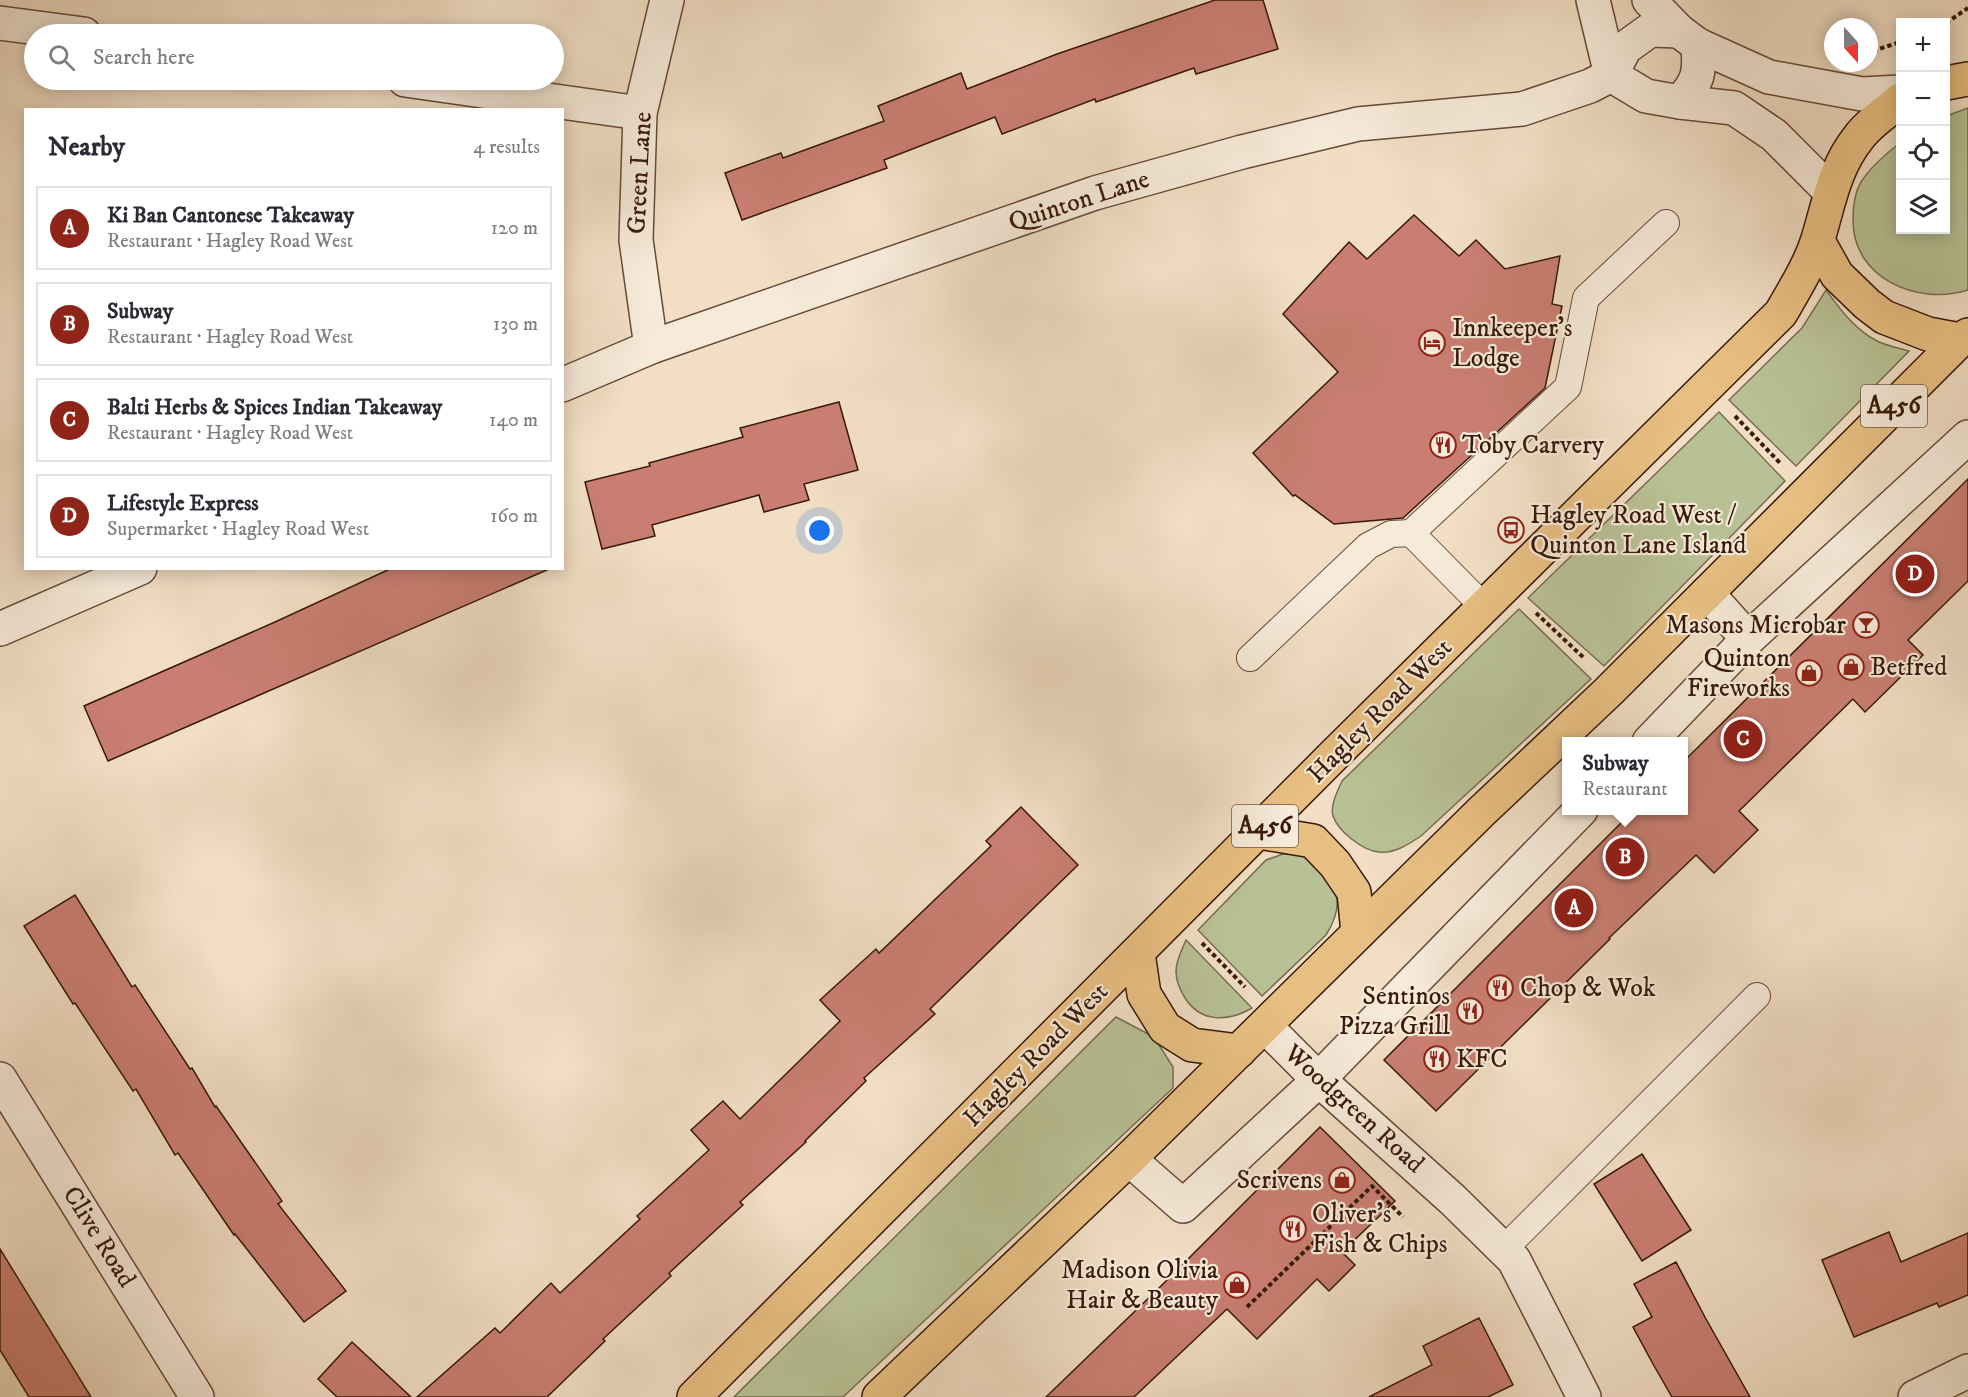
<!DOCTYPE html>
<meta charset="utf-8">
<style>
body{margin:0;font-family:"IM FELL DW Pica",serif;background:#f2f2f3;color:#2b2b33}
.controls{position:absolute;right:18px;top:18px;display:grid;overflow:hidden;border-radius:0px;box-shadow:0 3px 15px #0003}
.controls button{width:54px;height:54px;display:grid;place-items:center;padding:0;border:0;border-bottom:2px solid #e1e1e2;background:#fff;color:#2b2b33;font:30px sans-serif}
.compass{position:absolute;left:1824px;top:18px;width:54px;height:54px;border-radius:50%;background:#fff;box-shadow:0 3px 15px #0003;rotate:159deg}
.you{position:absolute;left:820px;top:531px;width:21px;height:21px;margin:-15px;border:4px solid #fff;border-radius:50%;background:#1a73e8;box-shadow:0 0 0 9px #1a73e833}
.badge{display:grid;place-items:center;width:39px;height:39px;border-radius:50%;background:#8f2418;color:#fff;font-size:20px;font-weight:700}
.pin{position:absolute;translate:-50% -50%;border:3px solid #fff;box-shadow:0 2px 6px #0006}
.popup{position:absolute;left:1562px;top:737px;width:126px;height:78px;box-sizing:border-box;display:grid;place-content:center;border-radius:0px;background:#fff;filter:drop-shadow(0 2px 4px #0005);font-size:20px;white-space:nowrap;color:#7c7c81}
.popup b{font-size:22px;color:#2b2b33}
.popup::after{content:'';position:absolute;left:50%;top:100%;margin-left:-12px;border:12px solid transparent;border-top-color:#fff}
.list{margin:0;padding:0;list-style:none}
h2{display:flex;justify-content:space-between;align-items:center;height:78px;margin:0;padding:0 24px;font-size:26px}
h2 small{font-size:20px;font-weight:400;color:#7c7c81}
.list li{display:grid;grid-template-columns:39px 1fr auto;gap:18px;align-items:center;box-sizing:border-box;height:84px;margin:0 12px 12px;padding:0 12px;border:2px solid #e1e1e2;border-radius:0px}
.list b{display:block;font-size:22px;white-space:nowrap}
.list p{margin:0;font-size:20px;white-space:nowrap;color:#7c7c81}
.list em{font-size:20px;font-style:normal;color:#7c7c81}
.icon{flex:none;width:33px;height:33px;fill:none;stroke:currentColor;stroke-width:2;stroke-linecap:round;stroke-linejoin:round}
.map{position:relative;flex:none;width:1968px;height:1397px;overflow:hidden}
.search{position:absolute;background:#fff;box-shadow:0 3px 15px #0003;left:24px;top:24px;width:540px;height:66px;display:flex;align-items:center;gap:15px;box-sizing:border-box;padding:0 21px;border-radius:33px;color:#7c7c81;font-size:22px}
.panel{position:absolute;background:#fff;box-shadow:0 3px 15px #0003;left:24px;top:108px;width:540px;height:462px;border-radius:0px}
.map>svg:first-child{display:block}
.green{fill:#b8c195;stroke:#786d50;stroke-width:1.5}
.building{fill:#c97e71;stroke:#38190a;stroke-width:1.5}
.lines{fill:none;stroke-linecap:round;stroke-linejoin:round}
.service-casing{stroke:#664a38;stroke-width:28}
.minor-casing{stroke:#664a38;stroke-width:36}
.tertiary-casing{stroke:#664a38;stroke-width:36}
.trunk-casing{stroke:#38190a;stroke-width:36}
.path{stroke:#38190a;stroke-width:4;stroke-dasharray:4.5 3;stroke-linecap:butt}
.service{stroke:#f6ead9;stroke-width:26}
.minor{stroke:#f6ead9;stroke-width:33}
.tertiary{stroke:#f6ead9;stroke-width:33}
.trunk{stroke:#e8bf82;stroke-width:33}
.labels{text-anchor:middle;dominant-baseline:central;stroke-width:4.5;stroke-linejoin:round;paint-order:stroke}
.shield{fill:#f6ead9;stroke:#715848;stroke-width:1.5}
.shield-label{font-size:24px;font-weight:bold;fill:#38190a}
.street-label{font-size:26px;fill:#38190a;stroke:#f6ead9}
.poi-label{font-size:26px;fill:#38190a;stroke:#f6ead9;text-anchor:start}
</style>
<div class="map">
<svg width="1968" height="1397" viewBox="0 0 1968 1397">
<rect width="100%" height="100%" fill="#f1dec4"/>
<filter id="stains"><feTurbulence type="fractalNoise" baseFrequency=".00333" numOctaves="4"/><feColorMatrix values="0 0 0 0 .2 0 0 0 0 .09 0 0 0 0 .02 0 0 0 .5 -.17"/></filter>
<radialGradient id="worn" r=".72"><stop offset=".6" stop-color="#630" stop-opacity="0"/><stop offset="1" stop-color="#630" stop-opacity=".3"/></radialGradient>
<g class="green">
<path d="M1968,108V290C1917,306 1852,278 1853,219C1853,208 1855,192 1861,182C1870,168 1887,153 1900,143V230H1946V116Z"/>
<path d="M1826,290C1840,309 1855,330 1877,341C1887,346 1899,348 1909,351L1796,466L1729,400L1802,328Z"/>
<polygon points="1719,412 1785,481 1604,666 1528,598"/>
<path d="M1519,609L1591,679L1421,836C1409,844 1394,854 1379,852C1363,851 1338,831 1333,816C1330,805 1338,790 1342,781Z"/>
<path d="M1283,854H1303L1319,858C1335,890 1347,901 1326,935L1262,996L1198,930L1266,860Z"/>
<path d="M1186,940L1252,1008C1228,1022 1201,1023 1185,998C1180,990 1176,981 1176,971C1176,960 1182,950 1186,940Z"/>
<polygon points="1116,1017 1154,1037 1173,1067 1173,1088 843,1397 734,1397"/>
</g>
<g class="building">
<polygon points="1215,0 1263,0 1278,49 1196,74 1194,68 1096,102 1095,99 1002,134 995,117 884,160 887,168 742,220 725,173 781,153 783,158 884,121 878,106 961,73 967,89 1057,54"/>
<polygon points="1414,215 1459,256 1476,240 1505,269 1560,256 1552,304 1562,306 1545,388 1403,518 1334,524 1295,495 1293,496 1253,453 1338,372 1283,314 1349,242 1367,259"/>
<polygon points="839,402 858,470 804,484 809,500 764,512 759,495 652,525 655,536 602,549 585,482 650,466 649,463 743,437 740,428"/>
<polygon points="1968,479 1968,581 1908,640 1923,655 1865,712 1853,699 1739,811 1758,830 1714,873 1696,855 1609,938 1610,939 1436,1111 1384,1060 1634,810 1683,810 1683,762"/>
<polygon points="392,568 549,569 108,761 84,706 275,622"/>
<polygon points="1021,807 1078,865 930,1009 935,1014 864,1078 866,1081 805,1141 806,1142 740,1202 743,1205 669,1273 671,1276 603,1339 605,1341 547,1397 417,1397 495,1328 500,1333 551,1283 560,1293 640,1219 637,1216 709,1150 691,1130 723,1101 740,1119 840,1021 820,1000 876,949 879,953 991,846 986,841"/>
<polygon points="75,895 132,987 135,985 190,1069 192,1068 215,1107 216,1106 282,1201 278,1204 346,1291 304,1322 235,1234 234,1235 178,1153 175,1155 136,1089 133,1091 75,1003 73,1004 24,926"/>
<polygon points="1320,1127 1395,1201 1342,1252 1355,1265 1329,1291 1317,1279 1257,1339 1227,1309 1134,1397 1046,1397 1159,1288"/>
<polygon points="1642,1154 1691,1230 1642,1261 1594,1184"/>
<polygon points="1889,1232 1901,1262 1968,1233 1968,1295 1939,1307 1937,1303 1854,1337 1822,1260"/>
<polygon points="0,1249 91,1397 29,1397 0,1350"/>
<polygon points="1676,1262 1706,1319 1750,1397 1672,1397 1653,1364 1633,1327 1652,1317 1634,1284"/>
<polygon points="1479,1318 1513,1385 1488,1397 1369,1397 1432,1365 1423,1346"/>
<polygon points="352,1342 411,1397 337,1397 318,1379"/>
</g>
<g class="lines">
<g class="service-casing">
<g id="service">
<polyline points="1411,533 1568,387 1586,298 1666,223"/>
<polyline points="1250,658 1368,546 1391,534 1411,533 1484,607"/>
<polyline points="1503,1250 1757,996"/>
</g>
</g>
<g class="minor-casing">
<g id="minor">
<polyline points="0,23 84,34"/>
<polyline points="405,80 640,113"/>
<polyline points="651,347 636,240 640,113 667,0"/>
<polyline points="562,385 651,347 1095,193 1242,152 1358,124 1522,109 1590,86 1611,75"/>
<polyline points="1707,593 1748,639"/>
<polyline points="0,629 140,568"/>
<polyline points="1649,742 1748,639 1968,437"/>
<polyline points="1265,1026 1318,1079 1453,1200 1514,1260 1584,1397"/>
<polyline points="0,1079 197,1397"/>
<polyline points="1129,1159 1183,1206 1307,1091 1581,810"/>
<polyline points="1915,1397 1968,1371"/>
</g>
</g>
<g class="tertiary-casing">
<g id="tertiary">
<polyline points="1593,0 1611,75 1646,96 1680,102 1734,108 1774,135 1830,191"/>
<polyline points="1649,0 1679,31 1698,45 1769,77 1862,94 1900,92"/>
<polyline points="1611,75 1625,48 1650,30 1679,31"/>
<path d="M1680,102C1699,81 1700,73 1698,45"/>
</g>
</g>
<g class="trunk-casing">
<g id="trunk">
<polyline points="1946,83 1968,79"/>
<polyline points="1818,241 1837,275 1867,304 1884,317 1928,334 1960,340"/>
<polyline points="1259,832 1313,841 1335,864 1354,892 1358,933"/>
<polyline points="1138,953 1144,994 1165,1028 1192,1045 1239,1051"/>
<path d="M694,1397L1335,754L1781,313C1794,290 1810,265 1818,239C1829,203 1834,168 1859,137C1869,123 1887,112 1900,100"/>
<polyline points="879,1397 1129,1159 1481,812 1609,691 1960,340 1968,335"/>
</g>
</g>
<g class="path">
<polyline points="1946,23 1968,8"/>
<polyline points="1873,51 1900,42"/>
<polyline points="1735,416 1780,463"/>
<polyline points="1536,613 1585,659"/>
<polyline points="1202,943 1245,987"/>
<polyline points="1247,1307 1372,1186 1403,1217"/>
</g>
<use href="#service" class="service"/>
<use href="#minor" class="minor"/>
<use href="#tertiary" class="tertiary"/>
<use href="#trunk" class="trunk"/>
</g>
<defs>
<g id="hotel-ring" transform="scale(1.35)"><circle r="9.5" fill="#f6ead9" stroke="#8f2418" stroke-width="1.5"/><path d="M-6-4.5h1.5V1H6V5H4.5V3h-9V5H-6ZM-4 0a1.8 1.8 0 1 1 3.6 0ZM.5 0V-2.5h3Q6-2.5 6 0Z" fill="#8f2418"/></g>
<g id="restaurant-ring" transform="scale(1.35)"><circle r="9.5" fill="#f6ead9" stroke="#8f2418" stroke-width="1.5"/><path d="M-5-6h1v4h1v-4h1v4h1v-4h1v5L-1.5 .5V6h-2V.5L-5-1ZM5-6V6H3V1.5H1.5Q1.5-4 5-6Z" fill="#8f2418"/></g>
<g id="bus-ring" transform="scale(1.35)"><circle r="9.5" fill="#f6ead9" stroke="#8f2418" stroke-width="1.5"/><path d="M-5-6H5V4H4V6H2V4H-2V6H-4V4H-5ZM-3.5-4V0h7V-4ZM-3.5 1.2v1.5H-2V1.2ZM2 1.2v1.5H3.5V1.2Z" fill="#8f2418"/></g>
<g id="bar-ring" transform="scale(1.35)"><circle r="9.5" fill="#f6ead9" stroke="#8f2418" stroke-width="1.5"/><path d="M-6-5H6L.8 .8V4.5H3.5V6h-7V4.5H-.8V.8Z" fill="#8f2418"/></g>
<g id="shop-ring" transform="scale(1.35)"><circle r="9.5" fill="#f6ead9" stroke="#8f2418" stroke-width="1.5"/><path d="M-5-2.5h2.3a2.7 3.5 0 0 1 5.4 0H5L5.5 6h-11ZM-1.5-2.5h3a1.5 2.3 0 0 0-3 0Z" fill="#8f2418"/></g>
</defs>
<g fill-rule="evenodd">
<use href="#hotel-ring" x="1432" y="343"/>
<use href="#restaurant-ring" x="1443" y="445"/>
<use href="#bus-ring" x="1511" y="530"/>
<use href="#bar-ring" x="1866" y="625"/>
<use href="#shop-ring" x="1851" y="667"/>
<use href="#shop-ring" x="1809" y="673"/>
<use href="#restaurant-ring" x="1500" y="988"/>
<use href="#restaurant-ring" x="1470" y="1011"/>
<use href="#restaurant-ring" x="1437" y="1059"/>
<use href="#shop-ring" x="1342" y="1180"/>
<use href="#restaurant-ring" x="1293" y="1229"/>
<use href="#shop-ring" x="1237" y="1285"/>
</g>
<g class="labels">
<g class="shield">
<rect x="1861" y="385" width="66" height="42" rx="4.5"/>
<rect x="1232" y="805" width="66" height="42" rx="4.5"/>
</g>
<g class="shield-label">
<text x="1894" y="406">A456</text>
<text x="1265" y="826">A456</text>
</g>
<g class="street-label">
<text transform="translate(640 173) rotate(-87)">Green Lane</text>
<text transform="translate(1079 201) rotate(-18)">Quinton Lane</text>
<text transform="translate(1380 711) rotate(-45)">Hagley Road West</text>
<text transform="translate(1036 1055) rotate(-45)">Hagley Road West</text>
<text transform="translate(1354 1109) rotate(42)">Woodgreen Road</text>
<text transform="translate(99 1237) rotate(58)">Clive Road</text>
</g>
<g class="poi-label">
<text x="1452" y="328">Innkeeper's<tspan x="1452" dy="30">Lodge</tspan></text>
<text x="1462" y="445">Toby Carvery</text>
<text x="1530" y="515">Hagley Road West /<tspan x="1530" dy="30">Quinton Lane Island</tspan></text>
<text x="1846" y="625" text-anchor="end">Masons Microbar</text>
<text x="1790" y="658" text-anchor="end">Quinton<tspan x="1790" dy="30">Fireworks</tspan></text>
<text x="1870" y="667">Betfred</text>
<text x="1520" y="988">Chop &amp; Wok</text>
<text x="1450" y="996" text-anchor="end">Sentinos<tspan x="1450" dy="30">Pizza Grill</tspan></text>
<text x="1456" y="1059">KFC</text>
<text x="1322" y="1180" text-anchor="end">Scrivens</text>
<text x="1312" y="1214">Oliver's<tspan x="1312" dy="30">Fish &amp; Chips</tspan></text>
<text x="1218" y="1270" text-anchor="end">Madison Olivia<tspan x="1218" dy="30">Hair &amp; Beauty</tspan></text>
</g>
</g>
<rect width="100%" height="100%" filter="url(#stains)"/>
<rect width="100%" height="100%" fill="url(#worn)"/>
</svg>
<div class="controls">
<button>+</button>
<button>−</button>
<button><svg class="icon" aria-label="locate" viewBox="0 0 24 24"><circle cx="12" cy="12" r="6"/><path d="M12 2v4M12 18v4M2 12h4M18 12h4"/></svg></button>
<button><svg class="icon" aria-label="layers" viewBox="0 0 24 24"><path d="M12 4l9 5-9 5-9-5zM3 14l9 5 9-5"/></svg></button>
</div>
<svg class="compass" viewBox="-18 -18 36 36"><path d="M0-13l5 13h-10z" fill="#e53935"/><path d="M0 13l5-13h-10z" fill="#7c7c81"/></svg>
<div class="you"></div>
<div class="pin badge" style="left:1574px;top:908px">A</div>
<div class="pin badge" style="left:1625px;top:857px">B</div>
<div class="popup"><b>Subway</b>Restaurant</div>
<div class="pin badge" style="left:1743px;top:739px">C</div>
<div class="pin badge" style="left:1915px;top:574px">D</div>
<div class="search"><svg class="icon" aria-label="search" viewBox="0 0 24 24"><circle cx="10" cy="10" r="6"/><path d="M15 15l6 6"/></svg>Search here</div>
<section class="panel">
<h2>Nearby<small>4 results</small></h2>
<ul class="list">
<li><span class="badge">A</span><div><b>Ki Ban Cantonese Takeaway</b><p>Restaurant · Hagley Road West</p></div><em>120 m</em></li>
<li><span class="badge">B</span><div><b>Subway</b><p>Restaurant · Hagley Road West</p></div><em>130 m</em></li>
<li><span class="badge">C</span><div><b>Balti Herbs &amp; Spices Indian Takeaway</b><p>Restaurant · Hagley Road West</p></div><em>140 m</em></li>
<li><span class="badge">D</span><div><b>Lifestyle Express</b><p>Supermarket · Hagley Road West</p></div><em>160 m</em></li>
</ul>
</section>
</div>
